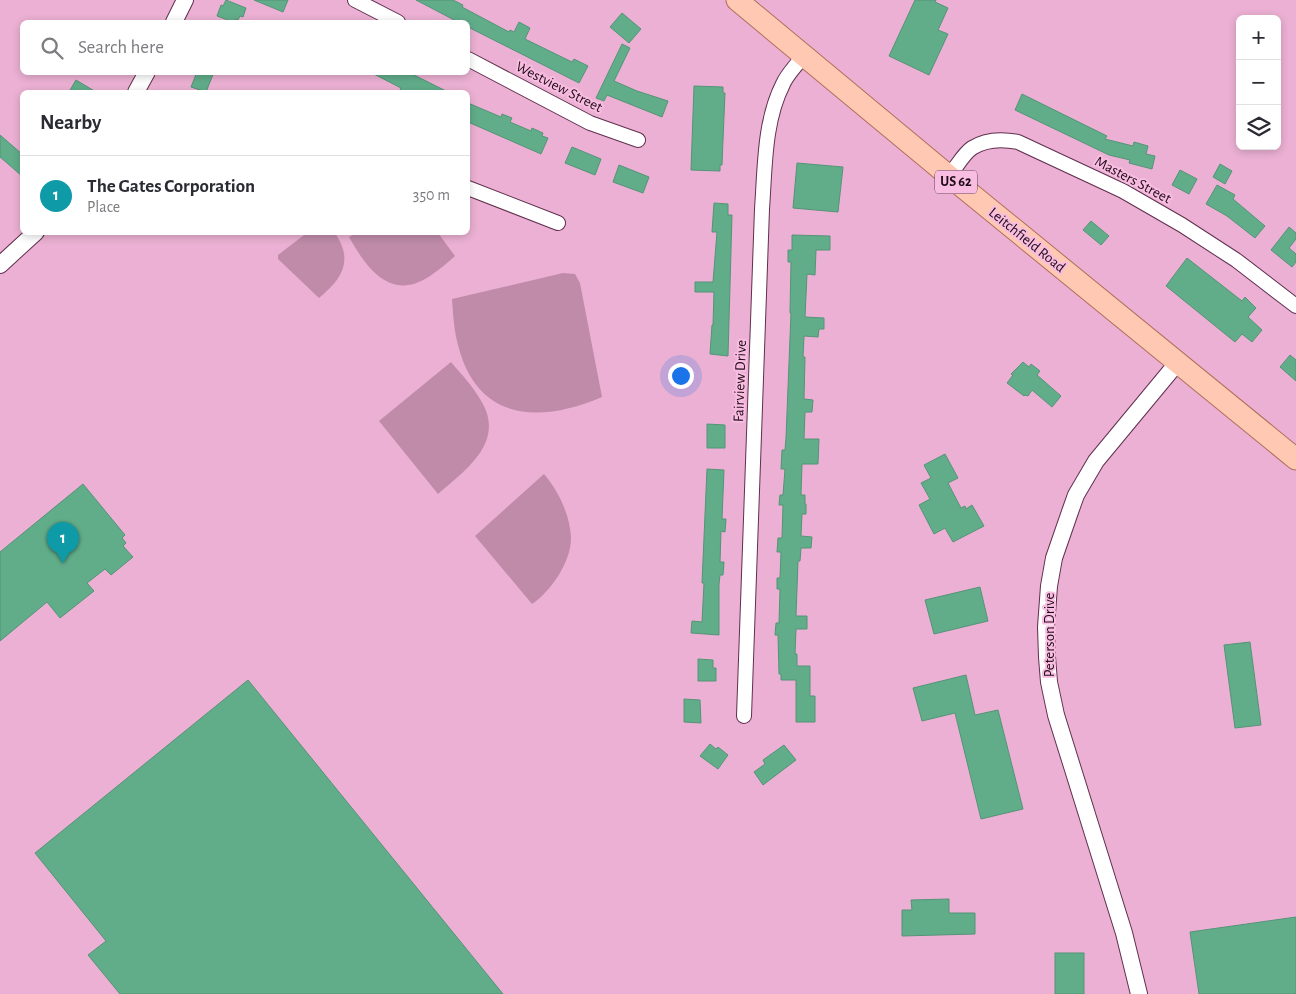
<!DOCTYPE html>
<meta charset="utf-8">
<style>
body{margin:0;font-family:"Alegreya Sans",sans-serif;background:#f7f7f7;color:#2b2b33}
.controls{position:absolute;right:15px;top:15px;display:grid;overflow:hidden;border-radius:8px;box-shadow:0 2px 8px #0003}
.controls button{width:45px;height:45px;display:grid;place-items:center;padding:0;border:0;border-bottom:1px solid #e1e1e2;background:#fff;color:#2b2b33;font:25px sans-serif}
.you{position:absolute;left:680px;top:375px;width:18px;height:18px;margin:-12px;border:4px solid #fff;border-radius:50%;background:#1a73e8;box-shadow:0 0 0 8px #1a73e833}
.badge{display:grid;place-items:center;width:32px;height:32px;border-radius:50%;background:#326a51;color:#fff;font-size:16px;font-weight:700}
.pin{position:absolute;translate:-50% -41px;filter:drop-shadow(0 1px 2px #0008)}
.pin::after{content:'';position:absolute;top:26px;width:18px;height:15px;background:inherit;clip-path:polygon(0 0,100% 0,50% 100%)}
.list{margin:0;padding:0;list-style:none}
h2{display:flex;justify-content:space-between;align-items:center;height:65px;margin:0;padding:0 20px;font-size:21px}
h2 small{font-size:16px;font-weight:400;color:#7c7c81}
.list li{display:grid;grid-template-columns:32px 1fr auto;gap:15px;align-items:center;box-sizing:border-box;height:80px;padding:0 20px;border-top:1px solid #e1e1e2}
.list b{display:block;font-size:19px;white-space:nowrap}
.list p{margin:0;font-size:16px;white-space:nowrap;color:#7c7c81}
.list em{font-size:16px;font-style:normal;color:#7c7c81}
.icon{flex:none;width:28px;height:28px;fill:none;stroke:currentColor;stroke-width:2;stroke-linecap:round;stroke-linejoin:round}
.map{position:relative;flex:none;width:1296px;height:994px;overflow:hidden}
.search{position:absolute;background:#fff;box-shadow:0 2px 8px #0003;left:20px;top:20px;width:450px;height:55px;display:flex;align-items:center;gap:12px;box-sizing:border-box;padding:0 18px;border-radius:8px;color:#7c7c81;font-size:19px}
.panel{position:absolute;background:#fff;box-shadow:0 2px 8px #0003;left:20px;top:90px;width:450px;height:145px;border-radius:8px}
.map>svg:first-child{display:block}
.green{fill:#bf8ba9}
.building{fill:#61ad8a;stroke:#549477}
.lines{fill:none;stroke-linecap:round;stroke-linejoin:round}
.minor-casing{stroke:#60304e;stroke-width:16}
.tertiary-casing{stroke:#60304e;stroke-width:18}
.primary-casing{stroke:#b06e5b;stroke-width:23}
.minor{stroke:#fff;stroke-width:14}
.tertiary{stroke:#fff;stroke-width:16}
.primary{stroke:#fec8b2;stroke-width:21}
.labels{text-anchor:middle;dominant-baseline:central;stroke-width:4;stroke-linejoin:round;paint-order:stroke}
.shield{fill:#f8bde0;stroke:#604054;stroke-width:1}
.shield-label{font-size:14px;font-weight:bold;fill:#1f0b18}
.street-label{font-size:15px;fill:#1f0b18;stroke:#f8bde0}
</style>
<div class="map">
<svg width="1296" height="994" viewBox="0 0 1296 994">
<rect width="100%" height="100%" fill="#ebb0d3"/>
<g class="green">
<path d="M308,232L335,233C354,261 342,279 319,298L278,259V255Z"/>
<path d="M356,233H438L455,256C447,263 439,270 430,276C391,302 367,269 349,237Z"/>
<path d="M563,273L575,274L580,283L602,397C539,424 477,421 458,345C454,330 453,314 452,299Z"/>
<path d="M451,362C461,374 472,385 480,399C507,441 467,469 438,494L379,421Z"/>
<path d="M544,474C559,492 570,515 571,538C571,562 551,591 532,604L475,536Z"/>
</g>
<g class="building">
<polygon points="226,0 246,8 243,17 240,16 238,20 235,19 233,22 217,16 221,5 223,6"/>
<polygon points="254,0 288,0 283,12"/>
<polygon points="416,0 453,0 463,5 462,7 509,32 510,30 514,32 519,22 530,28 525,39 572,62 574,59 588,66 579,83 468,27 468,22 458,22"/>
<polygon points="915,0 936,0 935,2 948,8 938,30 948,34 929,75 889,56"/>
<polygon points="622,13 641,29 629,43 610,27"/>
<polygon points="622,44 630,48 614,81 637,91 668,101 662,117 607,95 604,101 596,98"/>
<polygon points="197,72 214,72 206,92 191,87"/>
<polygon points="370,72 408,72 448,92 399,92 401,88"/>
<polygon points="76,80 96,92 69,92"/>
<polygon points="694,86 723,87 723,93 725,93 723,140 722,165 720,165 720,171 691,170"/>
<polygon points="1022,94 1107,136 1105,139 1133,146 1134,142 1148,146 1146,154 1155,156 1152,169 1129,163 1130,160 1109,155 1015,110"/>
<polygon points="468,103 501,117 502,114 512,118 510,122 531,131 532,128 543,133 542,136 548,138 541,154 468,122"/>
<polygon points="0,135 22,154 22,176 0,157"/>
<polygon points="572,147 601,159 595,175 565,163"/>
<polygon points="797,163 843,167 838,212 793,208"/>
<polygon points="1220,164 1232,171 1225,184 1213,177"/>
<polygon points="619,165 649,177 643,193 613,182"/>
<polygon points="1180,170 1197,179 1189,194 1172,185"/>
<polygon points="1217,185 1235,195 1233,199 1265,226 1255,238 1227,216 1206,204"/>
<polygon points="714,203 728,204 728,215 732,215 728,356 710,354 712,325 713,325 714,292 695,292 695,282 713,282 717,232 712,232"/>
<polygon points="1091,221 1109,236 1101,245 1083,230"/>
<polygon points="1289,227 1296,233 1296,239 1289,248 1296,254 1296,262 1292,267 1271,250"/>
<polygon points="792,235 830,236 830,250 816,250 815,275 807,274 805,317 824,318 824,329 819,329 818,337 804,336 803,357 805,357 804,399 813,400 812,412 805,412 804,439 819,439 818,464 802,464 801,495 805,495 805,504 806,504 806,514 802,514 801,536 812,537 811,548 801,548 800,561 798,561 796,616 807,616 807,629 796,629 795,654 797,654 797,666 810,666 810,696 815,696 815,722 796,722 796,680 781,680 781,674 779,674 778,635 775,635 776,623 779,623 780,589 777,589 777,578 780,578 781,552 777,552 778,538 782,538 783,505 779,505 780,495 783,495 785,469 781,469 782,450 785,450 786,438 791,313 790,313 791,262 788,262 788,250 792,250"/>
<polygon points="1187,258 1242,301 1245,297 1256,308 1248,317 1262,330 1252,342 1242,334 1235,342 1166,286"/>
<polygon points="1290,355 1296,360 1296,381 1280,367"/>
<polygon points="1023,362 1029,367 1031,364 1040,371 1037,375 1061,396 1052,407 1032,390 1028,396 1025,395 1024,396 1007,383 1013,375 1011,374"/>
<polygon points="707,424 725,425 725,448 707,448"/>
<polygon points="945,454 958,478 948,483 961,508 965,506 966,509 972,505 984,526 953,542 945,528 934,534 919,505 930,499 921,483 931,478 924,465"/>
<polygon points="707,469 724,470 722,519 726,519 725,532 721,531 720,562 724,562 723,575 720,575 719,584 719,635 691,633 692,621 702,622 704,583 702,583"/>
<polygon points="83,484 125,535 122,538 126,543 123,546 133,557 111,575 105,569 87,583 94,591 60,618 47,602 0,641 0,552"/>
<polygon points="980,587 988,621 934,634 925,600"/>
<polygon points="1250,642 1261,725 1235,728 1224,645"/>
<polygon points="698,659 713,660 713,668 716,668 716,681 698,681"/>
<polygon points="966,675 975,715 998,710 1023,809 981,819 955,713 922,721 913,688"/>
<polygon points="248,680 503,994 120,994 88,955 106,941 35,853"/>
<polygon points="684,699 700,700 701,723 684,722"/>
<polygon points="710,744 716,749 718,747 728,755 718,769 700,756"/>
<polygon points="784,745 796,760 763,785 754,772 765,764 763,760"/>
<polygon points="949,899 949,913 975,913 975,934 902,936 902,910 912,910 911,900"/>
<polygon points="1296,917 1296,994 1199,994 1190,932"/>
<rect x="1055" y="953" width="29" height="41"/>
</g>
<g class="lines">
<g class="minor-casing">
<g id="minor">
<polyline points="355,0 398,22"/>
<polyline points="468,59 590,123 638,140"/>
<path d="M949,176C956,168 963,154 972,148C986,139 1003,139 1018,142L1123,191L1182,225L1236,260L1296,306"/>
<polyline points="468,188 558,223"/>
<path d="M744,716L762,209C765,168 764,121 783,84C787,74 797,65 803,56"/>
</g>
</g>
<g class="tertiary-casing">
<g id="tertiary">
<polyline points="174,22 185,0"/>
<polyline points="136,92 147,72"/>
<polyline points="0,265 36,232"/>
<polyline points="1139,994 1124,933 1056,715 1049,682 1047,657 1046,627 1049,586 1054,558 1071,509 1076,495 1096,461 1178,362"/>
</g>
</g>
<g class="primary-casing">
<polyline id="primary" points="737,0 949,176 1296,459"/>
</g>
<use href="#minor" class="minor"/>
<use href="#tertiary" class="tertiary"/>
<use href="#primary" class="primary"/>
</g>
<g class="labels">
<rect class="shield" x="935" y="170.5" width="42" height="23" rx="4"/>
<g class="shield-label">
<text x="956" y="182">US 62</text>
</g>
<g class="street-label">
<text transform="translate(559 87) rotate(27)">Westview Street</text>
<text transform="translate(1133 180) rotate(28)">Masters Street</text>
<text transform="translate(1027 240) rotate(39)">Leitchfield Road</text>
<text transform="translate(740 381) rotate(-88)">Fairview Drive</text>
<text transform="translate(1049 635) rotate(-90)">Peterson Drive</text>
</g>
</g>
</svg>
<div class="controls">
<button>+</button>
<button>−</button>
<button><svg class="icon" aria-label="layers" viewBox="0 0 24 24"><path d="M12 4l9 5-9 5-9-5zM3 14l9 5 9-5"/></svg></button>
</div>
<div class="you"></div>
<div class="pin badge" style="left:63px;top:563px;background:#0f9aa8">1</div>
<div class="search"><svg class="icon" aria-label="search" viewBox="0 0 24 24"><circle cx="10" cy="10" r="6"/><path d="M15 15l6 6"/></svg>Search here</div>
<section class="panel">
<h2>Nearby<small></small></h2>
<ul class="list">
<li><span class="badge" style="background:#0f9aa8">1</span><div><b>The Gates Corporation</b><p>Place</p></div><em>350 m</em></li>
</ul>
</section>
</div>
